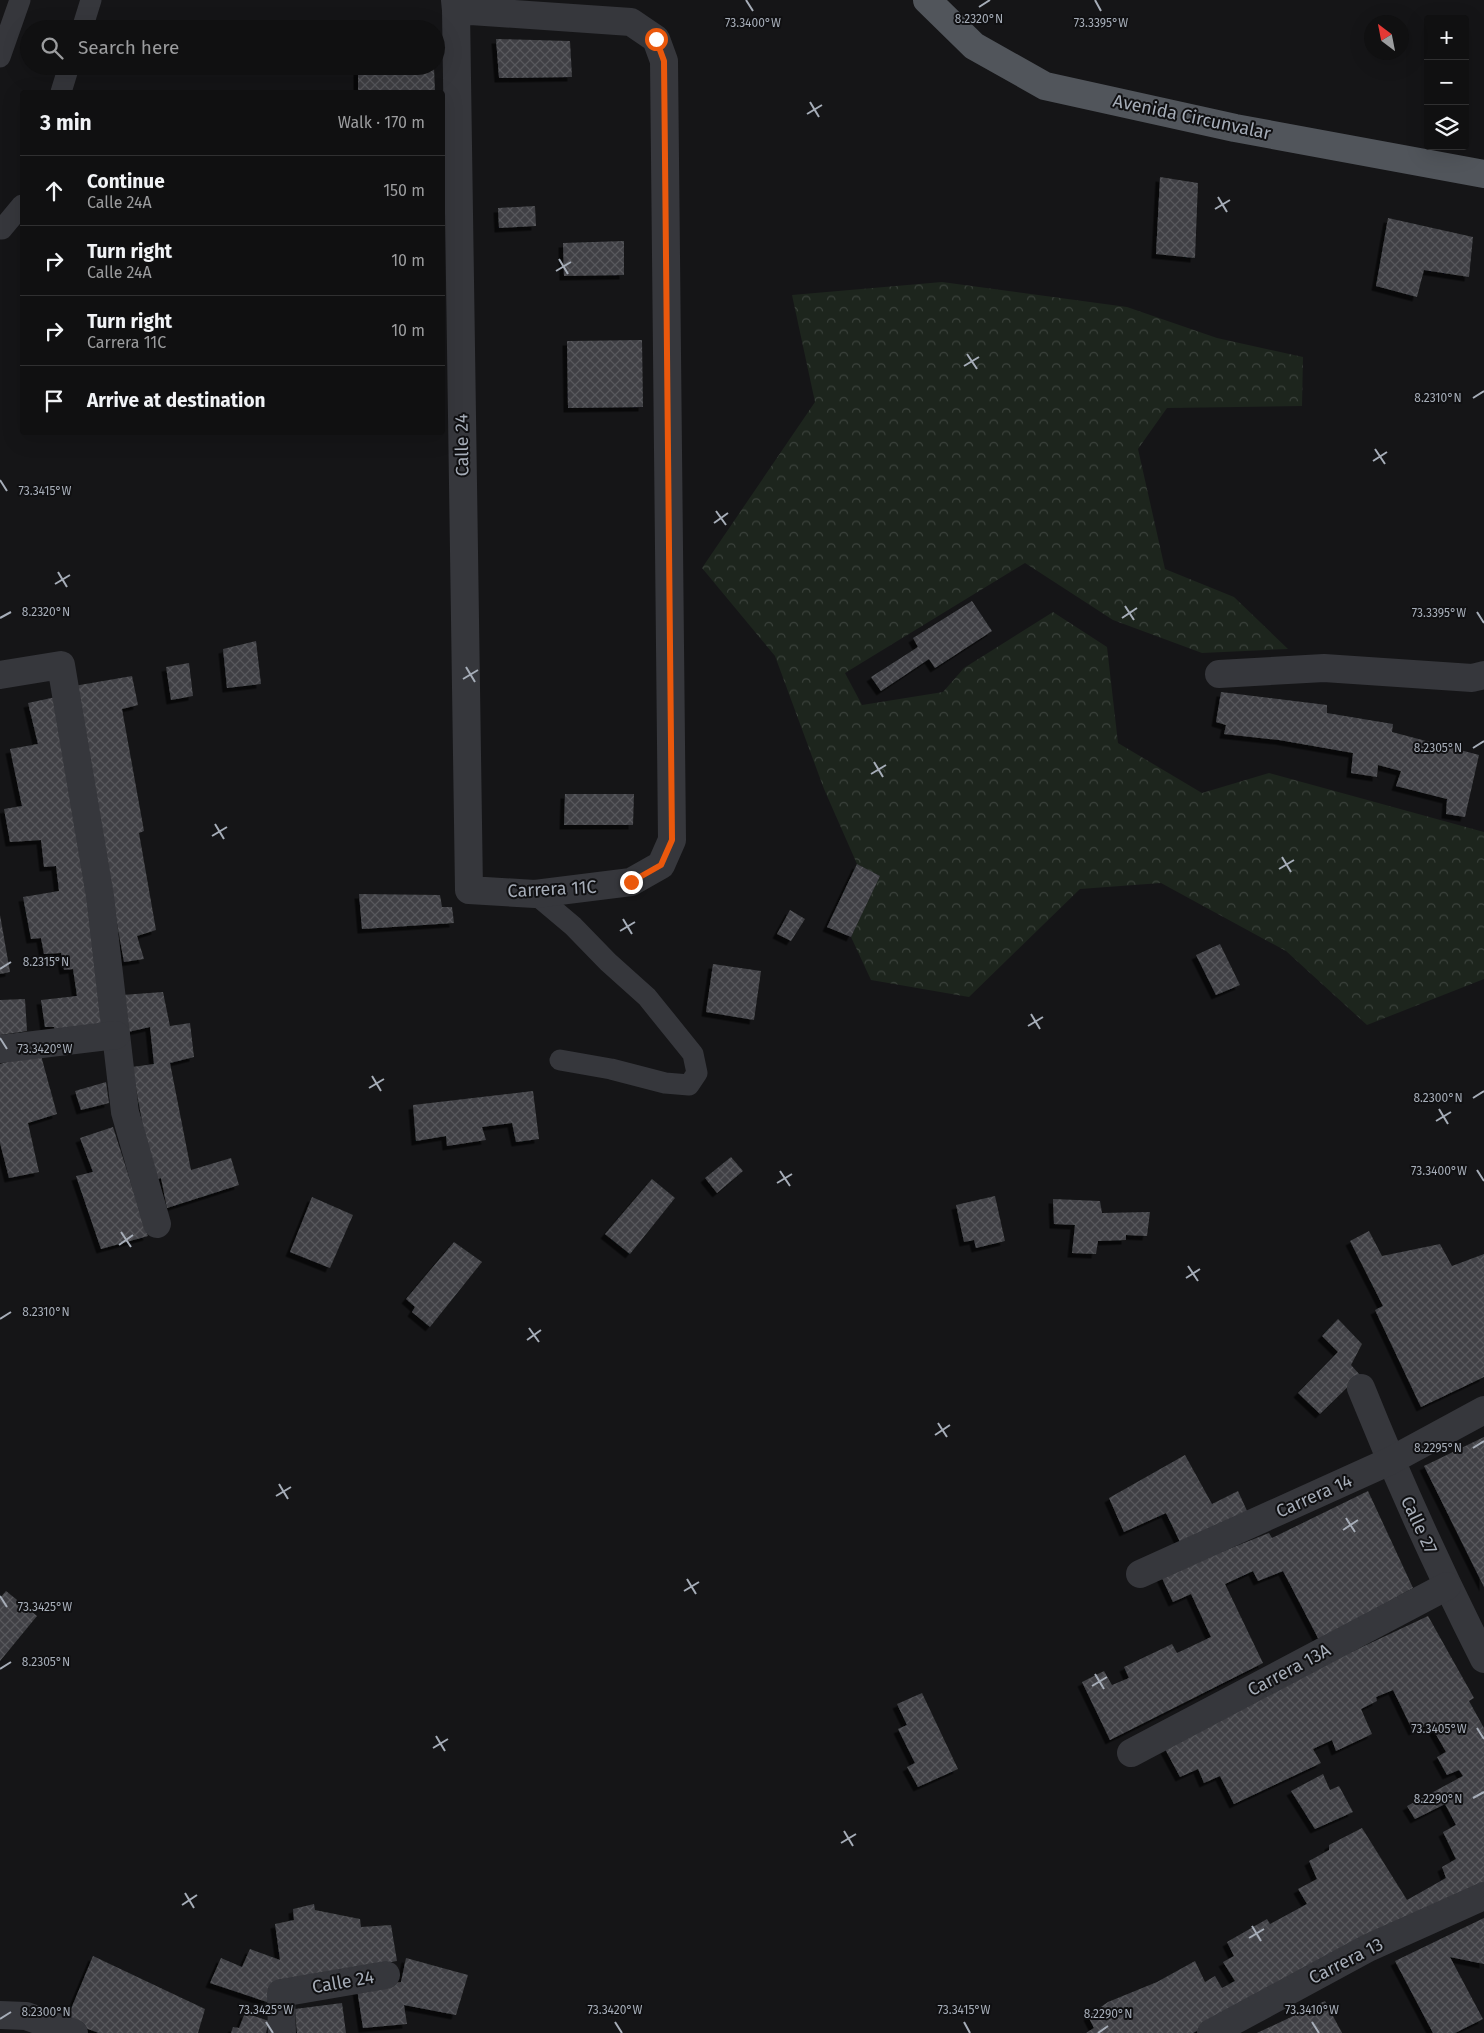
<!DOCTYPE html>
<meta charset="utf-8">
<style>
body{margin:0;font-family:"Fira Sans",sans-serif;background:#19191a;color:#f1f3f6}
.controls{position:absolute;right:15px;top:15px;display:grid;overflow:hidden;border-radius:5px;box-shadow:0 5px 20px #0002}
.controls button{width:45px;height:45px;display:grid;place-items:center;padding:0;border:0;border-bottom:1px solid #303031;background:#101011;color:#f1f3f6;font:25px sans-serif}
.compass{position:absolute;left:1364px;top:15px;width:45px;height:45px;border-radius:50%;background:#101011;box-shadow:0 5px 20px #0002;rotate:328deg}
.stop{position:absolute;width:15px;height:15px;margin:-11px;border:4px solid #ea580c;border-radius:50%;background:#fff}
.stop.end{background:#ea580c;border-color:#fff;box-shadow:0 1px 5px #0008}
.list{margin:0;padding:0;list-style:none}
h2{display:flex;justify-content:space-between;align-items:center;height:65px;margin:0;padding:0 20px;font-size:21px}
h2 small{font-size:16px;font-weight:400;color:#9c9d9f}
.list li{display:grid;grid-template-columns:32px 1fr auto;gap:15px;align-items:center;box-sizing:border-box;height:70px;padding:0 20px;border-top:1px solid #303031}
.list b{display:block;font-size:19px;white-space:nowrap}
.list p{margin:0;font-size:16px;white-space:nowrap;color:#9c9d9f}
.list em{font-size:16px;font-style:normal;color:#9c9d9f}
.icon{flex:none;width:28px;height:28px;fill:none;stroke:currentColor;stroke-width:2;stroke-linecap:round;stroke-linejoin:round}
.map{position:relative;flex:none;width:1484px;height:2033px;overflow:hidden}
.search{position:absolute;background:#101011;box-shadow:0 5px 20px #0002;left:20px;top:20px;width:425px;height:55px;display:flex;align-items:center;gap:12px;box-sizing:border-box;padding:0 18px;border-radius:28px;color:#9c9d9f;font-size:19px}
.panel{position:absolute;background:#101011;box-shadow:0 5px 20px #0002;left:20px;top:90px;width:425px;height:345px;border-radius:5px}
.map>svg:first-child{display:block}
.forest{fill:url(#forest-crowns)}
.building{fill:url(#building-cross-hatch);filter:url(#shadow)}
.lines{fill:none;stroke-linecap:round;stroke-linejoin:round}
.service{stroke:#36373c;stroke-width:21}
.minor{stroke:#36373c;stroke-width:28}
.primary{stroke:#51555b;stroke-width:28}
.route{stroke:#ea580c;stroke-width:6}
.ticks{fill:none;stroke:#a6adb8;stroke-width:2}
.labels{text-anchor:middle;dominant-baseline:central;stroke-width:4;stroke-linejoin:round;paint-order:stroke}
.street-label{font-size:18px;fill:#a6adb8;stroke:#101012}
.ticks-label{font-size:12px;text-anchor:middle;fill:#a6adb8;stroke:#101012;stroke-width:4;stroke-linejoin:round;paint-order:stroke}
</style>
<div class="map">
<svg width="1484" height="2033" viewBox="0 0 1484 2033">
<defs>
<pattern id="forest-crowns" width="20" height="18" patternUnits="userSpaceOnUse" patternTransform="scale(1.25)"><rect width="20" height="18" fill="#1d251d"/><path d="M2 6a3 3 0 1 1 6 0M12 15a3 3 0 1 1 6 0" fill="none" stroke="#3b423c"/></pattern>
<pattern id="building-cross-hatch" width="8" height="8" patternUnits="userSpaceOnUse" patternTransform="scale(1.25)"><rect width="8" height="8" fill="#3f4044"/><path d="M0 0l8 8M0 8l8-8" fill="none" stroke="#58595d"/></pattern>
<filter id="shadow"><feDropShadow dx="-4.5" dy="4.5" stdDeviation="0" flood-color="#0009"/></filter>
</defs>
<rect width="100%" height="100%" fill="#151517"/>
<polygon class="forest" points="942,282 1127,307 1217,338 1303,357 1302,406 1167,408 1138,449 1165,569 1234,597 1288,649 1202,653 1113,620 1025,563 845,673 862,705 943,692 964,668 1053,612 1107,647 1118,743 1202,793 1269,773 1484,832 1484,979 1367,1025 1286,951 1161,883 1080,889 969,997 871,980 851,937 880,876 857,864 824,789 775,656 702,568 815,402 792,295"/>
<g class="building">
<polygon points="496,39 570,41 572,77 499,78"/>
<polygon points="434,67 435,92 358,92 358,69"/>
<polygon points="1160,177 1198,183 1195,258 1156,254"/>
<polygon points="535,206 536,226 499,228 498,208"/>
<polygon points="1388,218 1473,237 1469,277 1424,270 1417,297 1376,286"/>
<polygon points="624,241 624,275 564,276 563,243"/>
<polygon points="642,340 643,407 568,408 567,341"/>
<polygon points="972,601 992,631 935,668 929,659 881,691 871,677 918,647 913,638"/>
<polygon points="256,641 261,684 227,688 223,649"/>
<polygon points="189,663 193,696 171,700 166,667"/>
<polygon points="132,676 138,705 122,709 144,831 139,833 156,930 137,936 144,959 124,962 74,686"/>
<polygon points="1221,692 1327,705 1327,713 1393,724 1392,732 1479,755 1465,817 1446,814 1447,799 1396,786 1401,771 1378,765 1377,777 1351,773 1353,753 1279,740 1224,734 1226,725 1216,722"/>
<polygon points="56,697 107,1028 57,1036 54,1027 45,1027 41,1000 77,996 73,969 64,970 61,953 44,954 41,938 31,939 23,897 59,891 56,866 44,867 41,840 10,842 4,809 22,806 10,749 38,744 28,703"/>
<polygon points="565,794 634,794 633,825 564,825"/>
<polygon points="857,864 880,876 851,937 827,927"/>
<polygon points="359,894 440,895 442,907 452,907 454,923 362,929"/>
<polygon points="790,910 805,919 791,941 777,934"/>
<polygon points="0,915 10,972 0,974"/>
<polygon points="1220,944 1240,985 1216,995 1196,955"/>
<polygon points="713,964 761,971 754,1020 706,1012"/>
<polygon points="163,992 170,1026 190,1023 194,1057 170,1063 191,1170 231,1158 239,1185 167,1208 161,1178 153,1180 132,1067 154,1064 150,1027 128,1032 122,995"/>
<polygon points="25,999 27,1031 0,1035 0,1000"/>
<polygon points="40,1052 57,1114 28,1123 39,1172 9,1178 0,1143 0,1064"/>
<polygon points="106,1082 109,1103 81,1110 75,1091"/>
<polygon points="533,1091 539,1139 516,1142 512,1123 482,1127 486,1140 447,1146 446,1136 416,1141 413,1105"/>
<polygon points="113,1127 148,1236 101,1249 76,1176 93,1172 80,1138"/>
<polygon points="731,1157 743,1171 717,1193 705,1178"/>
<polygon points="652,1179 675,1198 630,1254 605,1234"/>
<polygon points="995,1196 1005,1241 976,1248 974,1240 964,1242 956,1205"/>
<polygon points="312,1197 353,1215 330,1268 290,1252"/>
<polygon points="1053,1199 1100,1201 1102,1213 1150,1212 1147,1236 1126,1235 1126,1240 1098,1241 1096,1254 1072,1253 1075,1225 1054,1224"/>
<polygon points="1369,1231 1382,1256 1440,1244 1452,1266 1484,1254 1484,1377 1421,1407 1375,1310 1383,1306 1350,1241"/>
<polygon points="454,1242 482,1262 430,1327 412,1312 415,1307 406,1299"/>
<polygon points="1338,1319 1362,1344 1351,1365 1360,1375 1320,1414 1298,1393 1338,1352 1322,1336"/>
<polygon points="1484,1437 1484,1587 1424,1466"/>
<polygon points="1185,1455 1212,1504 1238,1491 1248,1513 1181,1544 1166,1513 1124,1532 1109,1498"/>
<polygon points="1368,1491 1413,1588 1319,1640 1283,1571 1258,1581 1253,1571 1225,1584 1263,1663 1110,1740 1082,1682 1104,1671 1112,1685 1129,1678 1124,1667 1172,1644 1177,1653 1211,1637 1191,1594 1173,1602 1161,1576 1269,1533 1272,1538"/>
<polygon points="6,1591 37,1616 0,1661 0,1598"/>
<polygon points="1428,1616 1474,1698 1469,1701 1484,1728 1484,1883 1258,1998 1193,2033 1086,2033 1094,2028 1088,2016 1108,2002 1157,1982 1195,1961 1205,1982 1215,1976 1222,1988 1235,1981 1223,1962 1234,1956 1227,1942 1267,1919 1270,1924 1307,1904 1298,1889 1317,1879 1309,1861 1329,1850 1329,1845 1362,1828 1407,1900 1446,1878 1442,1867 1456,1859 1443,1832 1456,1825 1445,1804 1415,1819 1407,1806 1463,1776 1459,1770 1447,1775 1437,1757 1446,1752 1430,1724 1413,1731 1393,1690 1376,1697 1377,1701 1361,1709 1372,1734 1336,1751 1332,1740 1313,1749 1321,1763 1234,1804 1220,1776 1204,1783 1198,1769 1180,1777 1165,1749 1279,1686"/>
<polygon points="922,1693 958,1769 918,1787 907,1767 915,1763 898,1729 907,1725 897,1704"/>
<polygon points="1323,1774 1330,1790 1339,1786 1353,1812 1315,1829 1291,1791"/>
<polygon points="314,1904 315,1910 360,1919 361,1927 391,1925 397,1961 278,1981 267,2002 210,1983 221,1958 242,1967 250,1949 280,1960 275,1924 294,1920 293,1909"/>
<polygon points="1484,1918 1484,1964 1450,1957 1483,2019 1455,2033 1433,2033 1395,1961"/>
<polygon points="93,1956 205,2009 198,2033 99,2033 66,2021"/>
<polygon points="406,1958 468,1975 456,2015 404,2005 407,2024 363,2028 357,1989 401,1982"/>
<polygon points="1325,2001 1342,2033 1257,2033"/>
<polygon points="342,2003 346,2033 297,2033 295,2009"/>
<polygon points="245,2013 269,2021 266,2033 231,2033 233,2027 239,2028"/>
</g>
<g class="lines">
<g class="service">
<polyline points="82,29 91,0"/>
<polyline points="0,57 20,0"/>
<polyline points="61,92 69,66"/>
<polyline points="0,229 2,229 22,205"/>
<polyline points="535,894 573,926 608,962 647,997 693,1054 697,1073 689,1085 665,1083 611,1069 560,1060"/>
</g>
<g class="minor">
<polyline points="455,0 456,10 469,890 535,894 631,882 661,865 672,840 664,61 656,39 631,22 456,10"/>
<polyline points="1219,674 1324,668 1472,678 1484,675"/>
<polyline points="0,675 61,665 100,896 125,1112 157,1224"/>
<polyline points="0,1049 116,1035"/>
<path d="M1361,1388C1398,1480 1439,1570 1484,1659"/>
<polyline points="1140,1574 1390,1461 1484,1410"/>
<polyline points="1131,1753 1447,1586"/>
<polyline points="0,2015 26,2016 74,2033"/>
<polyline points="282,2033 281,1993 386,1975"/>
<polyline points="1211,2033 1368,1948 1484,1896"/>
</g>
<polyline class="primary" points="927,0 974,46 1045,86 1235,128 1484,174"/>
</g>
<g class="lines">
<polyline class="route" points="631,882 661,865 672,840 664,61 656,39"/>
</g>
<path class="ticks" d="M746,0L753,11M1095,0L1101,11M979,7L990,0M810,102L819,117M807,114L822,105M1218,197L1227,212M1215,209L1230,200M559,259L568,274M556,271L571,262M967,354L977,369M964,366L979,357M1473,398L1484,391M1375,449L1385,464M1373,461L1387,452M0,480L7,491M716,511L726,525M714,523L728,513M58,572L67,587M55,584L70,575M1125,606L1134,620M1477,612L1484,623M0,618L11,612M1122,618L1137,608M466,667L475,682M463,679L478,670M1473,748L1484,741M874,762L883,777M871,774L886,765M215,824L224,839M212,836L227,827M1282,857L1291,872M1279,869L1294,860M623,919L632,934M620,931L635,922M0,969L11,962M1031,1014L1040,1029M1028,1026L1043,1017M0,1038L7,1049M372,1076L381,1091M369,1088L384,1079M1473,1098L1484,1091M1439,1109L1448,1124M1436,1121L1451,1112M1477,1170L1484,1181M780,1171L790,1186M777,1183L792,1174M121,1232L131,1247M119,1245L133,1235M1188,1266L1198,1281M1186,1278L1200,1269M0,1319L11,1312M529,1328L539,1342M527,1340L541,1330M938,1423L947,1437M935,1435L950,1425M1473,1448L1484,1441M279,1484L288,1499M276,1496L291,1487M1346,1518L1355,1532M1343,1530L1358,1520M687,1579L696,1594M684,1591L699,1582M0,1596L7,1607M0,1669L11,1662M1095,1674L1104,1689M1092,1686L1107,1677M1477,1728L1484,1739M436,1736L445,1751M433,1748L448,1739M1473,1798L1484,1792M844,1831L853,1846M841,1843L856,1834M185,1893L194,1908M182,1905L197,1895M1252,1926L1261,1941M1249,1938L1264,1929M0,2019L11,2012M266,2022L273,2033M615,2022L622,2033M964,2022L970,2033M1312,2022L1319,2033M1098,2033L1108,2026"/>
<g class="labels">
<g class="street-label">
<text transform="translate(1192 117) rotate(12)">Avenida Circunvalar</text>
<text transform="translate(462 445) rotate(-91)">Calle 24</text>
<text transform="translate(552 889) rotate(-3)">Carrera 11C</text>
<text transform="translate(1314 1496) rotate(-24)">Carrera 14</text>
<text transform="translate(1419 1525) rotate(65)">Calle 27</text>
<text transform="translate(1289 1670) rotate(-28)">Carrera 13A</text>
<text transform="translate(1346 1961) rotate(-27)">Carrera 13</text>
<text transform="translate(343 1982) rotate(-10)">Calle 24</text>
</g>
</g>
<g class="ticks-label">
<text x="979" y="23">8.2320°N</text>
<text x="1101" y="27">73.3395°W</text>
<text x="753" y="27">73.3400°W</text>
<text x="1438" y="402">8.2310°N</text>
<text x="45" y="495">73.3415°W</text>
<text x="46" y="616">8.2320°N</text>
<text x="1439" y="617">73.3395°W</text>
<text x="1438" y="752">8.2305°N</text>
<text x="46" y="966">8.2315°N</text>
<text x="45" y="1053">73.3420°W</text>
<text x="1438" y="1102">8.2300°N</text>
<text x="1439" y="1175">73.3400°W</text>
<text x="46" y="1316">8.2310°N</text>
<text x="1438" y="1452">8.2295°N</text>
<text x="45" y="1611">73.3425°W</text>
<text x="46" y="1666">8.2305°N</text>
<text x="1439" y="1733">73.3405°W</text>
<text x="1438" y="1803">8.2290°N</text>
<text x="266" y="2014">73.3425°W</text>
<text x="615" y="2014">73.3420°W</text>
<text x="964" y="2014">73.3415°W</text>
<text x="1312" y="2014">73.3410°W</text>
<text x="46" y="2016">8.2300°N</text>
<text x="1108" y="2018">8.2290°N</text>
</g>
</svg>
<div class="controls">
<button>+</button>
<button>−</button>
<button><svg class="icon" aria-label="layers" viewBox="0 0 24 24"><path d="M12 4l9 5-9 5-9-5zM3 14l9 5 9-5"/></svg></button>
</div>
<svg class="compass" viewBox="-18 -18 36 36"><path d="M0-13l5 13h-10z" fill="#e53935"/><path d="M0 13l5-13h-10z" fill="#9c9d9f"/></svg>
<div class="stop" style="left:656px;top:39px"></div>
<div class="stop end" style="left:631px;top:882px"></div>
<div class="search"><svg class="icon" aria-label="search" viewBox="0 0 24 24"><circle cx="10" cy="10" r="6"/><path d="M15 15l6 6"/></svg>Search here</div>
<section class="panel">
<h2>3 min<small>Walk · 170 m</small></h2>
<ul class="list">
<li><svg class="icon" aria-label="ahead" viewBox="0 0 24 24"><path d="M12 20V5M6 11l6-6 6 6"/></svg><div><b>Continue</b><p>Calle 24A</p></div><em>150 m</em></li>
<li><svg class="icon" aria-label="right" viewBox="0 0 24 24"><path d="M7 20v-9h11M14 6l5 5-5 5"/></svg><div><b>Turn right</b><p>Calle 24A</p></div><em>10 m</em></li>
<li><svg class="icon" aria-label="right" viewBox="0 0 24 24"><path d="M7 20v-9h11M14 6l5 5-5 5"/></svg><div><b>Turn right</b><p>Carrera 11C</p></div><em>10 m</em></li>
<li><svg class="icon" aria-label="arrive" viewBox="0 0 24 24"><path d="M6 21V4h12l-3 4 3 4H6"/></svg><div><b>Arrive at destination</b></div></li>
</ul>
</section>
</div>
